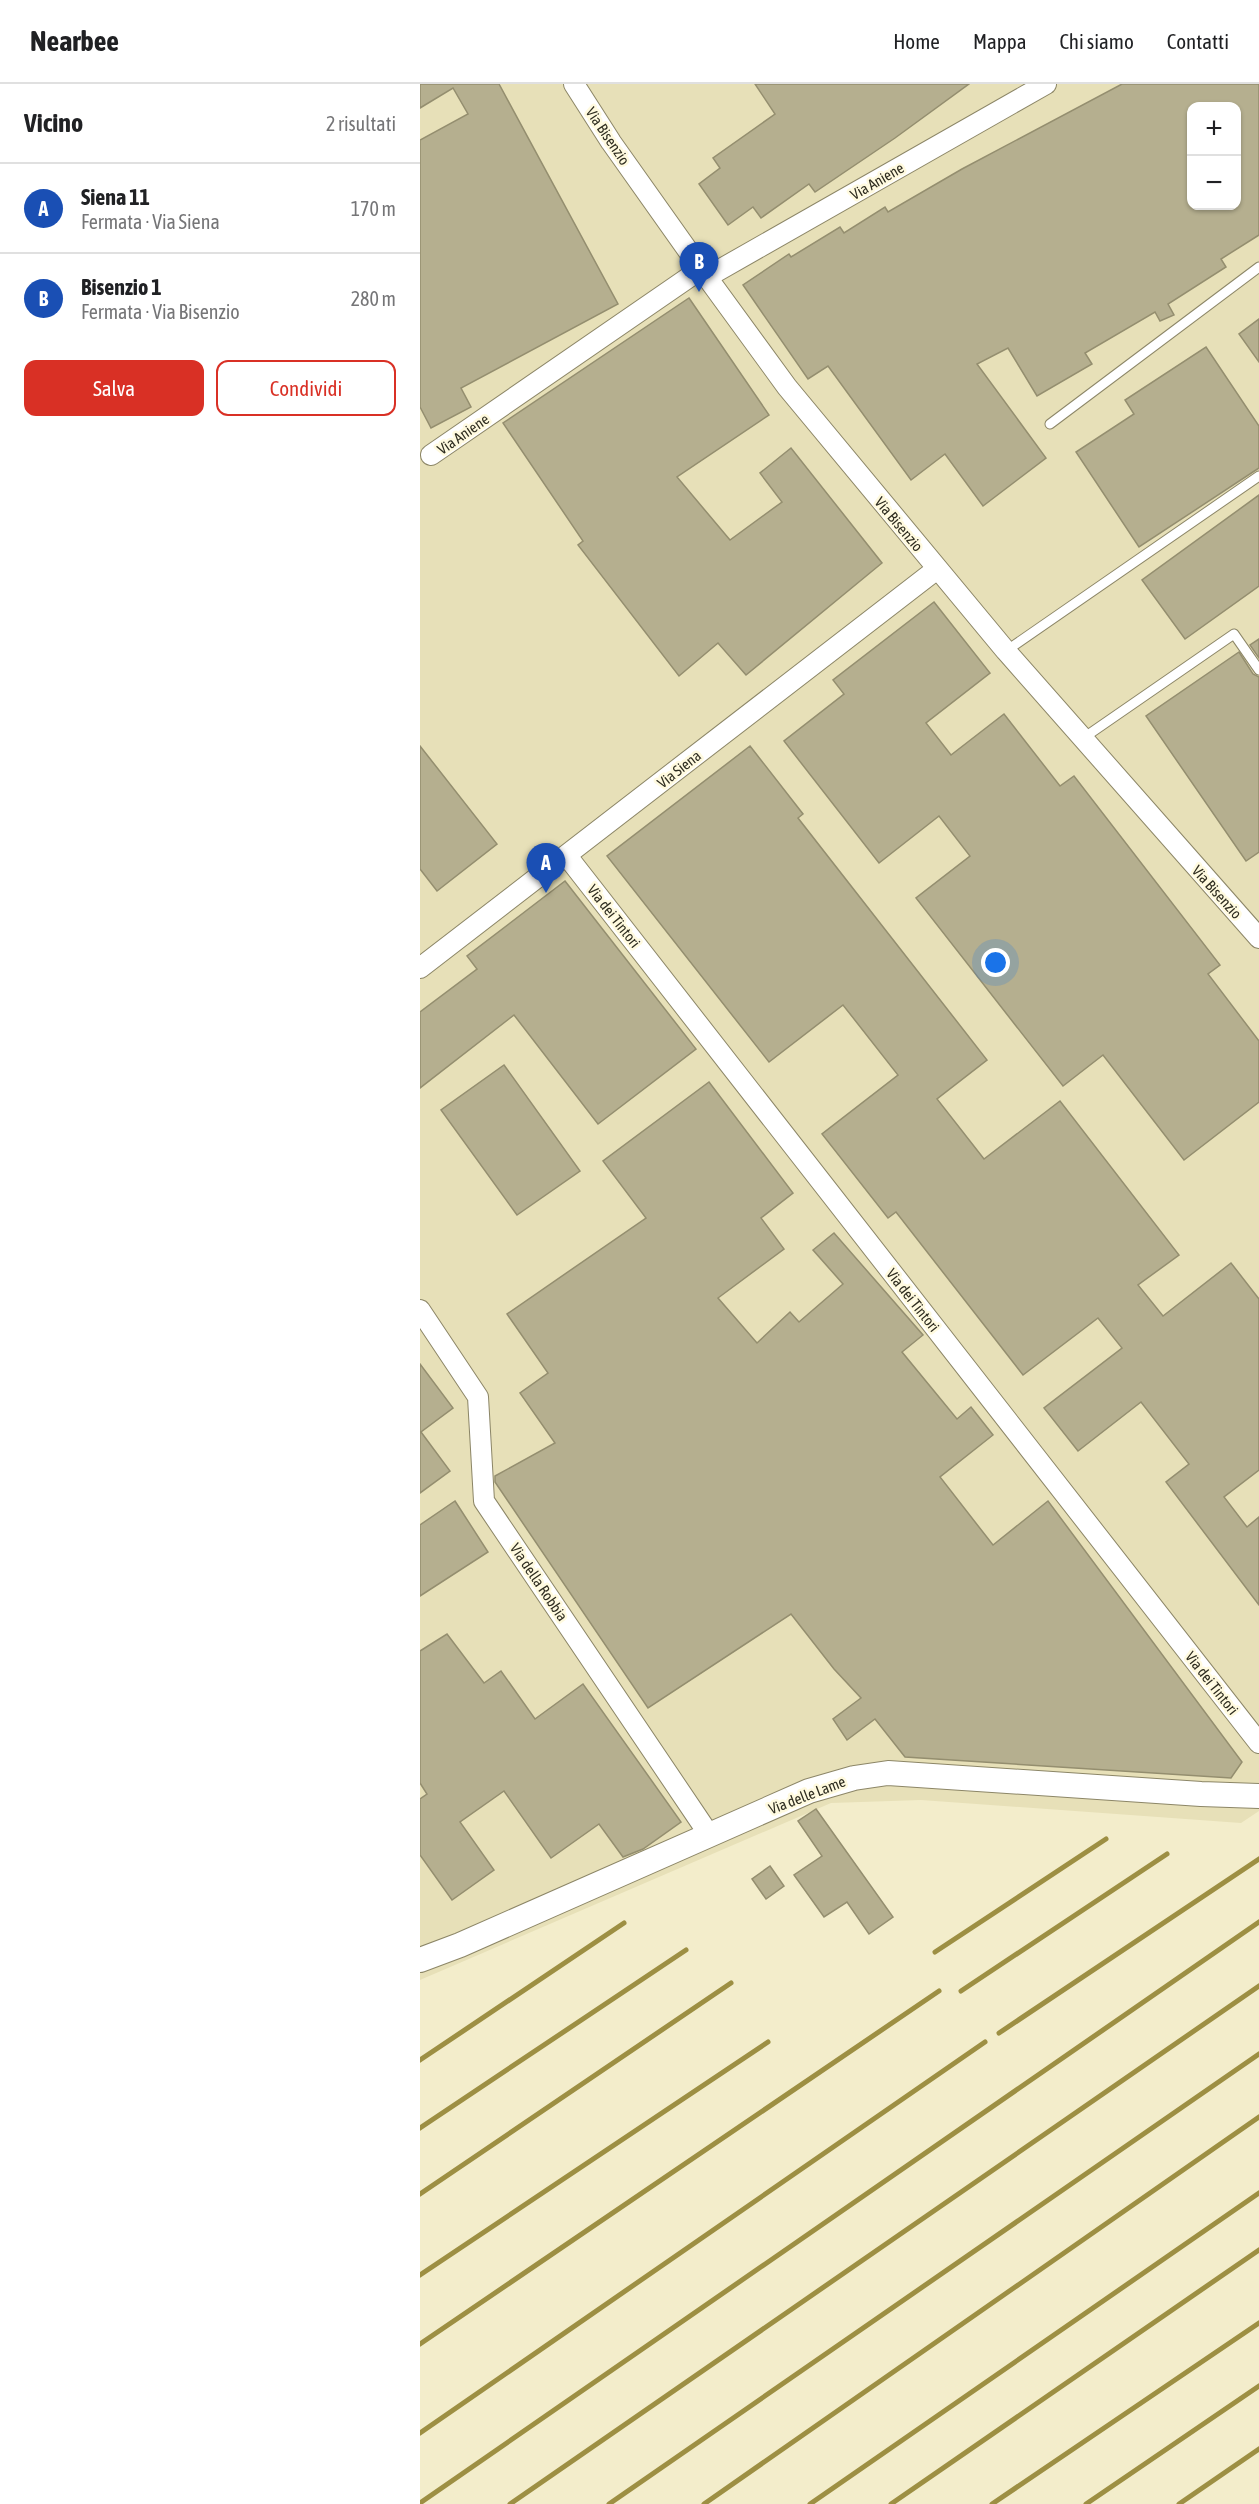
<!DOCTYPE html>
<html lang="it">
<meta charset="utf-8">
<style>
body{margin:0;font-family:"Asap Condensed",sans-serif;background:#f2f2f2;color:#202124}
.controls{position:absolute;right:18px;top:18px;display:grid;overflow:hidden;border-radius:12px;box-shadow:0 2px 4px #0004}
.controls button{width:54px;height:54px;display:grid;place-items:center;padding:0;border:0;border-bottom:2px solid #e0e0e0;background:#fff;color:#202124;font:30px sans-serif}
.you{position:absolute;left:576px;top:879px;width:21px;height:21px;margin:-15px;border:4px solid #fff;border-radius:50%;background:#1a73e8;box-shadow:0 0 0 9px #1a73e833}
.badge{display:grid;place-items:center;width:39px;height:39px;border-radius:50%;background:#d93025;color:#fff;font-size:20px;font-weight:700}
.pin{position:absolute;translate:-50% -50px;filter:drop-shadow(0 2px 3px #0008)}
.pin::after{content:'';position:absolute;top:32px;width:21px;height:18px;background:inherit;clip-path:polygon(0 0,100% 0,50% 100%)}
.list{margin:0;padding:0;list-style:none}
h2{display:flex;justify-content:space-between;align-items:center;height:78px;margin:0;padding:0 24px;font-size:26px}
h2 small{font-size:20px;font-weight:400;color:#757577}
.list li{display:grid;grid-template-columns:39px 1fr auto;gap:18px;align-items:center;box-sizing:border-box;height:90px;padding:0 24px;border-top:2px solid #e0e0e0}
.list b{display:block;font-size:22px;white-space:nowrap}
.list p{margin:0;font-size:20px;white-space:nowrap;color:#757577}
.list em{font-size:20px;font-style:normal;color:#757577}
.actions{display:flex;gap:12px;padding:18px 24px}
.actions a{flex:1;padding:14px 0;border:2px solid #d93025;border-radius:12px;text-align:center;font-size:21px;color:#d93025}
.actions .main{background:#d93025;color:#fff}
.map{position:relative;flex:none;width:839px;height:2420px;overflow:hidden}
header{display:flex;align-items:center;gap:36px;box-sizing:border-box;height:84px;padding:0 30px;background:#fff;border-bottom:2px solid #e0e0e0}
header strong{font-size:28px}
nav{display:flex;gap:33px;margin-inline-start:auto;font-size:21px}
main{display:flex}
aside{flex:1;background:#fff}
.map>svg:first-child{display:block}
.built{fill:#e7e0b8;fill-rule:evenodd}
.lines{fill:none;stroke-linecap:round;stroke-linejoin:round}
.stream{stroke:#9d8f43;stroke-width:5}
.building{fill:#b5af8f;stroke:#948e6f;stroke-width:1.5;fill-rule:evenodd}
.service-casing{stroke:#8c8667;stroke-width:11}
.minor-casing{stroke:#8c8667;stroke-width:22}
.tertiary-casing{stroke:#8c8667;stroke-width:26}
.service{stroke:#fff;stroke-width:9}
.minor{stroke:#fff;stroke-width:20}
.tertiary{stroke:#fff;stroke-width:24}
.labels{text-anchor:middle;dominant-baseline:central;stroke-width:5;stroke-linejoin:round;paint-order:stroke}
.street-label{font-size:15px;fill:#2f2d20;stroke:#fffadf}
</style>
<header>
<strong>Nearbee</strong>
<nav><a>Home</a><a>Mappa</a><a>Chi siamo</a><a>Contatti</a></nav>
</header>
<main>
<aside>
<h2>Vicino<small>2 risultati</small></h2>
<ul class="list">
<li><span class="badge" style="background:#1a4fb4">A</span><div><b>Siena 11</b><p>Fermata · Via Siena</p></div><em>170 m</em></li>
<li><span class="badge" style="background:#1a4fb4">B</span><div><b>Bisenzio 1</b><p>Fermata · Via Bisenzio</p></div><em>280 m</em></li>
</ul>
<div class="actions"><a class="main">Salva</a><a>Condividi</a></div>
</aside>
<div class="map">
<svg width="839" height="2420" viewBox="0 0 839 2420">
<rect width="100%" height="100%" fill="#f3edcb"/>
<path class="built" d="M0,0H839V1727L821,1739L501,1716L411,1719L0,1896ZM772,22H816V122H772Z"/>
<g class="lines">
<g class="stream">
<polyline points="515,1868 686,1755"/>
<polyline points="541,1907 747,1770"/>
<polyline points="579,1949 839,1775"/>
<polyline points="0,1976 204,1839"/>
<polyline points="0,2044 266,1866"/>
<polyline points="0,2110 311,1899"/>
<polyline points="0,2191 348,1958"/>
<polyline points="0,2260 519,1907"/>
<polyline points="0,2349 565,1958"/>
<polyline points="0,2419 839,1838"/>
<polyline points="90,2420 839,1902"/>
<polyline points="189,2420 839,1970"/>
<polyline points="284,2420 839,2033"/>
<polyline points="390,2420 839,2109"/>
<polyline points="471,2420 839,2166"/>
<polyline points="572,2420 839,2239"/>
<polyline points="666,2420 839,2302"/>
<polyline points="759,2420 839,2365"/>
</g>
</g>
<g class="building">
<polygon points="0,0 79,0 198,220 41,304 51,323 11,344 0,323 0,56 48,30 33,4 0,24"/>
<polygon points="335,0 549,0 475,54 395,108 389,100 341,134 333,123 308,141 279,100 300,84 293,74 355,30"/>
<path d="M702,0H839V151L801,175L806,183L748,220L754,231L740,237L735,228L665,269L672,280L617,312L588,264L557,280L626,374L563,422L525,370L491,396L408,282L388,295L323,201L369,170L371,173L420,143L424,149L465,123L468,128L542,85ZM771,22H816V122H771Z"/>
<polygon points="269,214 349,331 257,393 310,456 362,418 340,389 371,364 462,479 326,591 298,559 259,592 158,461 163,457 83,339"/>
<polygon points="839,235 839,278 819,250"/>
<polygon points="786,263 839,342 839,384 719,463 656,368 714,330 705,316"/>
<polygon points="839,411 839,502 765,555 722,496"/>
<polygon points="514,518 570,589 506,639 531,671 584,630 640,702 654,692 800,881 788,890 839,957 839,1018 764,1076 683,971 643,1002 496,814 550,772 519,732 459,779 364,657 424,610 413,596"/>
<polygon points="839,555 839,574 830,561"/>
<polygon points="819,568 833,590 839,593 839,768 826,777 726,632"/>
<polygon points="0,662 77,760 17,807 0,785"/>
<polygon points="330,662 383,730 378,734 567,976 517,1015 564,1075 640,1017 759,1171 718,1201 743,1232 811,1179 839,1215 839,1386 804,1413 827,1443 839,1433 839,1521 746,1398 769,1380 721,1318 658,1367 624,1324 702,1264 678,1234 603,1291 476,1128 468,1134 402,1050 478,991 423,921 349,978 187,772"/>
<polygon points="145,797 276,965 178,1040 94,931 0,1004 0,928 57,885 47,872"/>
<polygon points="84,981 160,1087 97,1131 21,1026"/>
<polygon points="289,998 373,1109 341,1134 364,1165 298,1214 337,1259 370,1228 379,1238 423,1200 393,1166 414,1149 503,1251 482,1268 537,1335 551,1323 573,1351 520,1393 573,1461 628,1417 822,1678 811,1694 485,1673 455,1635 427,1656 413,1635 441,1614 414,1585 371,1530 228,1624 75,1398 75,1392 135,1359 100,1309 128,1289 87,1230 226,1134 183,1077"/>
<polygon points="0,1280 33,1324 1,1348 30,1387 0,1409"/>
<polygon points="35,1417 68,1468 0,1512 0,1441"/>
<polygon points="27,1550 64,1599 81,1587 115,1635 163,1600 261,1738 223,1765 203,1773 179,1740 131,1774 84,1707 40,1738 74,1786 32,1816 0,1771 0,1715 7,1710 0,1699 0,1567"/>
<polygon points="396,1725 473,1833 449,1850 427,1818 404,1833 374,1791 402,1772 378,1737"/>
<polygon points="350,1782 364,1802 346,1815 332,1795"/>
</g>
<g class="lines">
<g class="service-casing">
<g id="service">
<polyline points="630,340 839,183"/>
<polyline points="586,567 839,392"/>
<polyline points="662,655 814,550 839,586"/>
</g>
</g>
<g class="minor-casing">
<g id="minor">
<polyline points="154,0 191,58 281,185 367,303 586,567 839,854"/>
<polyline points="287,193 626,0"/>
<polyline points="11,371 281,185"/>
<polyline points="147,772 839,1659"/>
<polyline points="0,884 517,485"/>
<polyline points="0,1226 58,1313 64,1417 290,1752"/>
</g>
</g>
<g class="tertiary-casing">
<polyline id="tertiary" points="0,1876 40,1861 389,1707 434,1694 468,1689 781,1710 839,1712"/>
</g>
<use href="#service" class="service"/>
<use href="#minor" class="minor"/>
<use href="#tertiary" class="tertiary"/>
</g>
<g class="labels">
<g class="street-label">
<text transform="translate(188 52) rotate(56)">Via Bisenzio</text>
<text transform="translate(457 97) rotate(-30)">Via Aniene</text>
<text transform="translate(43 350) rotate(-35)">Via Aniene</text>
<text transform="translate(479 440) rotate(50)">Via Bisenzio</text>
<text transform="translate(259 685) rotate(-38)">Via Siena</text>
<text transform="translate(797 808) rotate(48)">Via Bisenzio</text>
<text transform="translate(194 832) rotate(52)">Via dei Tintori</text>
<text transform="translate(493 1216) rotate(52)">Via dei Tintori</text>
<text transform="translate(119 1498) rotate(56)">Via della Robbia</text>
<text transform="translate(792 1599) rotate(52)">Via dei Tintori</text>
<text transform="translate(387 1711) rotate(-21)">Via delle Lame</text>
</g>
</g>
</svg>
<div class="controls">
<button>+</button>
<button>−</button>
</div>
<div class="you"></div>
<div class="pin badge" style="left:126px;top:809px;background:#1a4fb4">A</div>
<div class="pin badge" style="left:279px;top:208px;background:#1a4fb4">B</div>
</div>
</main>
